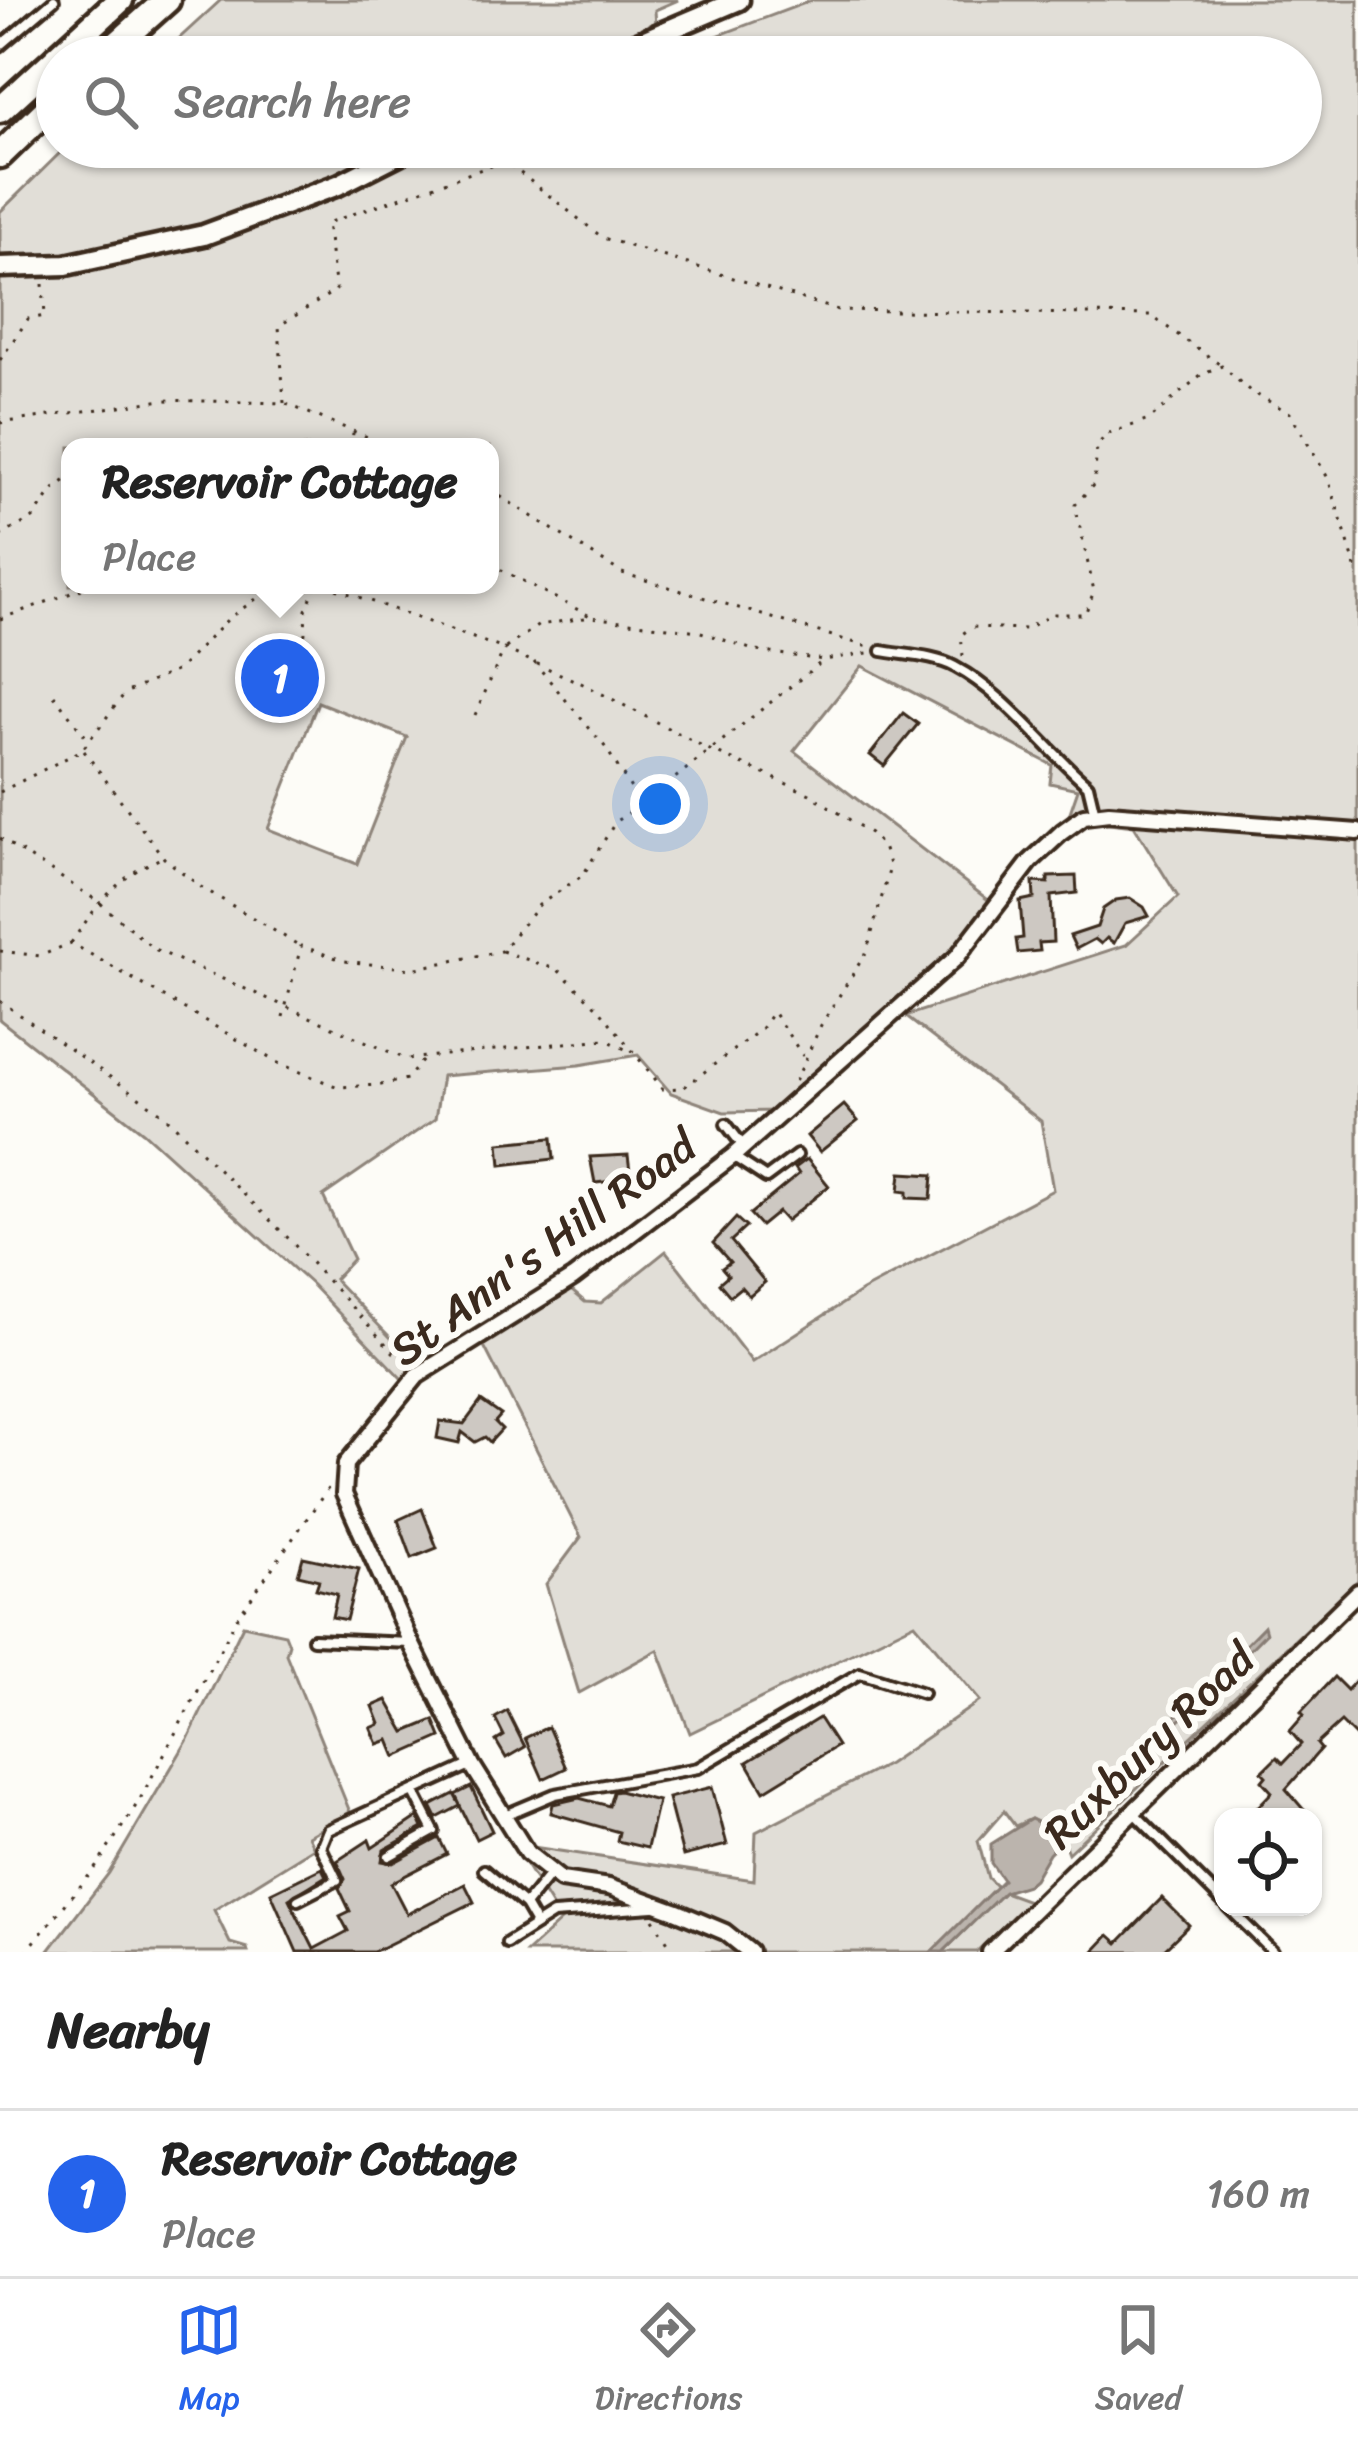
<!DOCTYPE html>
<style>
body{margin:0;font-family:Sriracha,sans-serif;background:#f6f6f6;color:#222}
.controls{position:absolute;right:36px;bottom:36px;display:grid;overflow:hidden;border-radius:24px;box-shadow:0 3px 9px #0004}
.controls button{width:108px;height:108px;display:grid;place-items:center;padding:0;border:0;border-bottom:3px solid #e0e0e0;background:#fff;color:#222;font:60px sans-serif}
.you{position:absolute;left:660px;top:804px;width:42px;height:42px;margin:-30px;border:9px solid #fff;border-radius:50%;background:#1a73e8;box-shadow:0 0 0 18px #1a73e833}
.badge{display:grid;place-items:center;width:78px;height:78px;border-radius:50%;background:#2563eb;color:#fff;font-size:39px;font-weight:700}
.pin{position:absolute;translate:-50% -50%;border:6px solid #fff;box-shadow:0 3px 12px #0006}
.popup{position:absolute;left:61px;top:438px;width:438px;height:156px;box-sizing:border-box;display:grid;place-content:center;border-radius:24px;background:#fff;filter:drop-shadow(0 3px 9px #0005);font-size:39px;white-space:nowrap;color:#767676}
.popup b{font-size:45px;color:#222}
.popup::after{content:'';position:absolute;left:50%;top:100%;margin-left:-24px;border:24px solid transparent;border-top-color:#fff}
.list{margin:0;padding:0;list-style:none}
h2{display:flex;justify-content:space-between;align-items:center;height:156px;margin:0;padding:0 48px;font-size:51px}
h2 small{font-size:39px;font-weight:400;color:#767676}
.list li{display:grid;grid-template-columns:78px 1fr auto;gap:36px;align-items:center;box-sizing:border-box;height:168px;padding:0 48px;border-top:3px solid #e0e0e0}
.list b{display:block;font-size:45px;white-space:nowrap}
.list p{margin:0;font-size:39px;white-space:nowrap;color:#767676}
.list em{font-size:39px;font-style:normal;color:#767676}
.icon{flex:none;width:66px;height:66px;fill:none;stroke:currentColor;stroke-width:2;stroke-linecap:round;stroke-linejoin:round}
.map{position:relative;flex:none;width:1358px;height:1952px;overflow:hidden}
.search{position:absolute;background:#fff;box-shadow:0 3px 9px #0004;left:36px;right:36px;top:36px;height:132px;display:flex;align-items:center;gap:30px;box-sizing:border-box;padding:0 42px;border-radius:66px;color:#767676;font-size:45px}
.sheet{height:324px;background:#fff}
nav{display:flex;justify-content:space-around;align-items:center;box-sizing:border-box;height:168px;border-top:3px solid #e0e0e0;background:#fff;font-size:33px;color:#767676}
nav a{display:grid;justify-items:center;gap:6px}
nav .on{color:#2563eb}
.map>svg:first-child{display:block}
.green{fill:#e1ded7;stroke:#8e847a;stroke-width:3;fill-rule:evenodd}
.water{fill:#bbb4ad;stroke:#887d74;stroke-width:3}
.building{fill:#cdc8c2;stroke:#3b2a1e;stroke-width:3}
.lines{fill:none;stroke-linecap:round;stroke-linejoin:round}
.service-casing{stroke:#3b2a1e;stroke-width:16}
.minor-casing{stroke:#3b2a1e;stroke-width:22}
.secondary-casing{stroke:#3b2a1e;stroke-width:27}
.motorway-casing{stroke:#3b2a1e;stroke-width:33}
.path{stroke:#3b2a1e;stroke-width:3;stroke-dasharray:3 9;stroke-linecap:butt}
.service{stroke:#fdfcf7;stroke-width:8}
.minor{stroke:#fdfcf7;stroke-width:14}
.secondary{stroke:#fdfcf7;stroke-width:18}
.motorway{stroke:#fdfcf7;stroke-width:24}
.labels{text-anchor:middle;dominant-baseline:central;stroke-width:12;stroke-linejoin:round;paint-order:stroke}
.street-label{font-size:45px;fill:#3b2a1e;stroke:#fdfcf7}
</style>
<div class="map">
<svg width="1358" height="1952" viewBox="0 0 1358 1952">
<rect width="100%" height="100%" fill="#fdfcf7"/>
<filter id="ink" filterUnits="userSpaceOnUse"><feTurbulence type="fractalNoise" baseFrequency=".00833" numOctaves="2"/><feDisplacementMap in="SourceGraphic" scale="24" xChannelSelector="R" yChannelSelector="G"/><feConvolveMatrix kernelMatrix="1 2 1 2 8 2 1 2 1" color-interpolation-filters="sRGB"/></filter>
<g filter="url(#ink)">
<g class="green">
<polygon points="221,0 678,0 655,10 658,57 159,57"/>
<path d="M813,0H1358V1580L1068,1853L1060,1833L1031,1819L1015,1826L1004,1811L978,1841L988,1878L998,1888L931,1952H527L561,1921L503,1828L516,1820L533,1847L754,1880L756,1832L888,1764L980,1701L915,1623L690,1733L658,1650L579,1693L546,1584L581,1537L482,1342L571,1290L585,1302L601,1303L666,1251L752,1362L862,1291L1053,1190L1041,1121L905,1016L1126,945L1178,897L1134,826L1068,818L1078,789L1050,783L1052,765L862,666L794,751L991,902L952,952L779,1111L724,1112L671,1093L638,1055L579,1065L442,1076L435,1119L323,1196L353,1259L334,1279L418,1366L402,1379L312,1285L143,1132L0,1020V212L66,147H1301V57H661ZM70,447H490V585H70ZM318,702L407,737L357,864L268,829Z"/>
<polygon points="243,1625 285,1634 289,1644 286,1654 350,1812 308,1836 314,1848 214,1910 230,1943 247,1948 248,1952 48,1952 109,1873 187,1741"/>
<polygon points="1004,1892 1029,1901 976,1952 943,1952"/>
</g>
<polygon class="water" points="1264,1626 1266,1633 1049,1853 1034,1879 1027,1885 1004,1892 943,1952 931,1952 1003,1880 991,1863 991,1844 1031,1819 1060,1833"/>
<g class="building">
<polygon points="903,713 918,724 884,766 870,755"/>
<polygon points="1076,876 1077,893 1051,896 1053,942 1039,943 1040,951 1018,953 1016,939 1023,938 1020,901 1034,898 1033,882 1048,883 1048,877"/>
<polygon points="1130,898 1144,907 1149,916 1125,923 1114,943 1107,938 1101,944 1095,939 1076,949 1070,936 1097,927 1103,909 1116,900"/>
<polygon points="844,1105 858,1121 820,1152 807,1136"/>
<polygon points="552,1138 554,1159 501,1165 499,1143"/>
<polygon points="628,1155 631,1179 595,1183 590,1157"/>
<polygon points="807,1159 829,1186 786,1221 778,1212 761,1226 750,1214 799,1174 795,1168"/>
<polygon points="901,1173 933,1175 931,1199 907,1198 907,1192 899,1191"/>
<polygon points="736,1218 746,1227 731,1241 765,1282 749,1296 741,1287 730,1296 719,1283 728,1275 722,1268 730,1262 713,1243"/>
<polygon points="481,1401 501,1415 495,1422 502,1429 490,1442 485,1437 475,1442 462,1432 459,1443 437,1438 440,1421 464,1424"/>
<polygon points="422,1509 437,1548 412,1558 398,1520"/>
<polygon points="303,1557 359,1569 346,1620 332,1617 337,1594 316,1589 319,1580 298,1575"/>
<polygon points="1334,1677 1347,1690 1358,1678 1358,1739 1341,1722 1317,1744 1321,1749 1286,1789 1310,1817 1248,1817 1272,1792 1262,1781 1266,1776 1262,1772 1277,1757 1283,1763 1301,1744 1290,1731 1304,1715 1301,1712"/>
<polygon points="387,1700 405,1732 434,1720 441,1737 396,1757 389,1740 378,1744 371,1728 380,1724 373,1706"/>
<polygon points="507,1711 525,1747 506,1758 496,1741 504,1736 495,1718"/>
<polygon points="819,1718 837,1746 764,1791 747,1762"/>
<polygon points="548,1727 566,1768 543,1779 525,1738"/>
<polygon points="471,1787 492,1831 476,1839 460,1806 437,1818 431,1806 454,1794 460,1805 455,1795"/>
<polygon points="712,1787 727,1845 683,1856 668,1798"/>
<polygon points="619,1791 658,1801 647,1848 617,1841 619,1832 551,1813 553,1804 579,1798 609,1806 613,1792"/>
<polygon points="418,1817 423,1828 384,1850 382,1861 393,1863 439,1838 447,1854 391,1883 407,1914 465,1884 474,1902 373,1952 297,1952 271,1893 322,1868 326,1876 289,1899 314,1949 348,1931 340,1916 350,1911 339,1888 345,1879 337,1861 369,1840 372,1848"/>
<polygon points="1162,1898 1189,1925 1161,1952 1093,1952 1109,1935 1118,1943"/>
</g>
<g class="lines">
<g class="service-casing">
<g id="service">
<polyline points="0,46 54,0"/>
<path d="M882,651C904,655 936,656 955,667C1006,694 1045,749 1088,785L1095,814"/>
<polyline points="726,1124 743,1146"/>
<polyline points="734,1157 766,1178 797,1155"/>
<polyline points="313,1639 410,1643"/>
<polyline points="1134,1813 1223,1902"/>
<polyline points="505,1815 555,1794 698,1768 860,1673 923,1693"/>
<polyline points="389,1856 434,1831 414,1792"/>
<polyline points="484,1870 525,1905 536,1924"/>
<polyline points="298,1900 337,1880 321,1847 328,1830 470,1765"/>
<polyline points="525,1905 550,1874"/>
<polyline points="1228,1907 1273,1952"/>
<polyline points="507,1943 553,1914 653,1907"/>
</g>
</g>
<g class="minor-casing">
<g id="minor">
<polyline points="750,1952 725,1932 675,1911 609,1887 561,1880 527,1853 472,1765 411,1643 344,1494 346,1464 417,1376 573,1278 733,1156 957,957 1030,862 1062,832 1084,816 1109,813 1358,832"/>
<polyline points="990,1952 1358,1592"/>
</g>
</g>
<g class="secondary-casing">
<g id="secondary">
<polyline points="605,57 739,0"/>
<polyline points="0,267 66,265 204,235 338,185 413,147"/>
</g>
</g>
<g class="motorway-casing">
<g id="motorway">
<polyline points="58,57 120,0"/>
<polyline points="103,57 167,0"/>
<polyline points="0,110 57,58"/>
<polyline points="0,155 57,100"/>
</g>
</g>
<g class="path">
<polyline points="0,360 28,319 45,316 43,284"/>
<polyline points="284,403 279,326 336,290 327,223 505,161 603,238 838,310 1150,315 1222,366"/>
<polyline points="0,423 163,400 284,403 392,447"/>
<polyline points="351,447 353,433"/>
<polyline points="490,490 622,573 869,647"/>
<polyline points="0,536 33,518 55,488 70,477"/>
<polyline points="490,564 590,616"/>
<polyline points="325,585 504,649 539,625 591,617 698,631 756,651 824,660 868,653"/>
<polyline points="0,619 93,585"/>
<polyline points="963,656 961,635 972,627 1025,629 1053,614 1085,614 1094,591 1075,505 1094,484 1097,447 1106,434 1149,420 1203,373 1222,366 1250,391 1290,413 1328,478 1358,574"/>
<polyline points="534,662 606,748 640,803"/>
<polyline points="303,671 306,610 316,585"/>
<polyline points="54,695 90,742"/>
<polyline points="475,715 504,649 583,684 710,750 810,794 870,833 883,847 890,867 867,951 821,1025 795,1082"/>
<polyline points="84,751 164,858 201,887 300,946"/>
<polyline points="0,792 82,750 125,693 178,670 229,618 276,585"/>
<polyline points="0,838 99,902 154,949 406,1059 605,1039 631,1052"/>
<path d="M71,943C96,906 119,874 162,858"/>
<polyline points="0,951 40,956 71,943 278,1063 338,1087 381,1085 407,1079 423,1060"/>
<polyline points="502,951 558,970 599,1009 663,1089 683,1088 760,1030 773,1012 803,1056"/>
<polyline points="0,1001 162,1113 289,1239 407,1367"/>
<polyline points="283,1017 301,946 345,961 412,969 501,951 539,905 583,875 616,821 641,805 824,660"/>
<polyline points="653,1919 674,1952"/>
<polyline points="26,1952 96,1867 139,1801 237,1618 329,1487"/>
</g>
<use href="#service" class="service"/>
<use href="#minor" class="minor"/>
<use href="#secondary" class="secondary"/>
<use href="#motorway" class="motorway"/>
</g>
</g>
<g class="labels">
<g class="street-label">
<text transform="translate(543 1248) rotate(-36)">St Ann's Hill Road</text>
<text transform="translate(1149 1746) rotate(-44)">Ruxbury Road</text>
</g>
</g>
</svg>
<div class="controls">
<button><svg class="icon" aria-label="locate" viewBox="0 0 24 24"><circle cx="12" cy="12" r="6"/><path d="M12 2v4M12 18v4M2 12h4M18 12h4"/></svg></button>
</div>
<div class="you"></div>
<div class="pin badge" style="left:280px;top:678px">1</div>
<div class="popup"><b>Reservoir Cottage</b>Place</div>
<div class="search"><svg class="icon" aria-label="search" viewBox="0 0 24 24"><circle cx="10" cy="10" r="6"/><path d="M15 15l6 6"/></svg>Search here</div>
</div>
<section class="sheet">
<h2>Nearby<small></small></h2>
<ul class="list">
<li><span class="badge">1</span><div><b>Reservoir Cottage</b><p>Place</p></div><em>160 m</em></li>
</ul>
</section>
<nav>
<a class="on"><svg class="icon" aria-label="map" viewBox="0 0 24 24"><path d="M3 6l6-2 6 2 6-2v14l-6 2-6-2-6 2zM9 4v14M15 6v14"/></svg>Map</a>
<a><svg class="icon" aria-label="directions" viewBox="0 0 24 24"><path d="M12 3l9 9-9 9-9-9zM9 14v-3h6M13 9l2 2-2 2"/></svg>Directions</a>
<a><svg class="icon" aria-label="saved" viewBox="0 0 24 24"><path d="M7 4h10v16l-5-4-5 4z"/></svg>Saved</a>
</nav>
